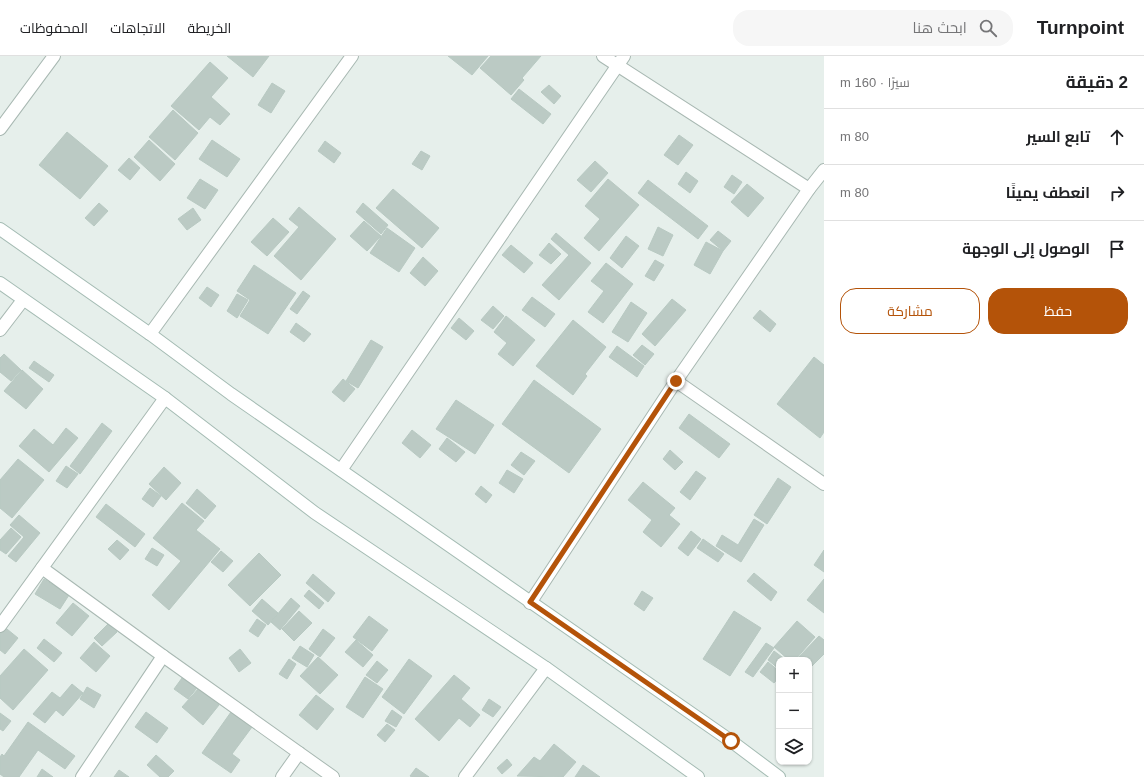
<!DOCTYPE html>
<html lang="ar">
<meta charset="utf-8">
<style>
body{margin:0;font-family:Helvetica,Cairo,sans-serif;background:#f6f6f6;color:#202124;direction:rtl}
.controls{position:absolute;right:12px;bottom:12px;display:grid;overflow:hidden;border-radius:8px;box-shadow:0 1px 3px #0004}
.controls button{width:36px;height:36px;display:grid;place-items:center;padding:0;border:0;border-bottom:1px solid #e0e0e0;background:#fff;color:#202124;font:20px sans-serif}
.stop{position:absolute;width:12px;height:12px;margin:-9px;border:3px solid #b45309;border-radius:50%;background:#fff}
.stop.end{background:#b45309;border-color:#fff;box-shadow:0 1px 4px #0008}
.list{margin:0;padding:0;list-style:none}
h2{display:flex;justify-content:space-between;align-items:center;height:52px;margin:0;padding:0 16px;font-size:17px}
h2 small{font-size:13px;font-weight:400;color:#757577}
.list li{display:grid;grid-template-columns:26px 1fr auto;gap:12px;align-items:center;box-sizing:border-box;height:56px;padding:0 16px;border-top:1px solid #e0e0e0}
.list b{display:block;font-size:15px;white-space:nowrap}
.list em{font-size:13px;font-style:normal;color:#757577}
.actions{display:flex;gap:8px;padding:12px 16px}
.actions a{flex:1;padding:9px 0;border:1px solid #b45309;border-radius:16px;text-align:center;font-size:14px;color:#b45309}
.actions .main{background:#b45309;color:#fff}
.icon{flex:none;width:22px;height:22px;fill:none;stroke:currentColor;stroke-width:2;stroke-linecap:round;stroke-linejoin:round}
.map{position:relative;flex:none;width:824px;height:721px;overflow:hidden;direction:ltr}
header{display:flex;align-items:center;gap:24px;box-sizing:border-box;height:56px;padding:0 20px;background:#fff;border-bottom:1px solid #e0e0e0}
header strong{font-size:19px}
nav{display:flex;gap:22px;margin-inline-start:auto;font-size:14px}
.search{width:280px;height:36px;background:#f6f6f6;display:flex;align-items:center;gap:10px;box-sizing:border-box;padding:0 14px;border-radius:16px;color:#757577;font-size:15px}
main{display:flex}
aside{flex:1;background:#fff}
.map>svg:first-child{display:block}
.building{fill:#bbcac4;stroke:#b8c9c2}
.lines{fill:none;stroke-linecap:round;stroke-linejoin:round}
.street-casing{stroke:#a8b8b2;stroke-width:14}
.secondary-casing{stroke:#a4bbb3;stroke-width:14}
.street{stroke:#fff;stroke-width:12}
.secondary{stroke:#fff;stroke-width:12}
.route{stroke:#b45309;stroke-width:5}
</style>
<header>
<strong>Turnpoint</strong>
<div class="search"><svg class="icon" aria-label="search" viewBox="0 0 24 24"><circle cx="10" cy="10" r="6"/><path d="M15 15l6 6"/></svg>ابحث هنا</div>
<nav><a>الخريطة</a><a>الاتجاهات</a><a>المحفوظات</a></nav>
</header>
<main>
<aside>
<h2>2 دقيقة<small>سيرًا · 160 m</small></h2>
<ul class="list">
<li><svg class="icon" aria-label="ahead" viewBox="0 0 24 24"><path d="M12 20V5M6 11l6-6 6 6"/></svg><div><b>تابع السير</b></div><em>80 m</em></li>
<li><svg class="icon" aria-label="right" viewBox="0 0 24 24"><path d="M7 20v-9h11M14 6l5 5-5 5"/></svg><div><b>انعطف يمينًا</b></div><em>80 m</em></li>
<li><svg class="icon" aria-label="arrive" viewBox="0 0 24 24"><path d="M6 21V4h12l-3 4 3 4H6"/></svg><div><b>الوصول إلى الوجهة</b></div></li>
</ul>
<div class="actions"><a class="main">حفظ</a><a>مشاركة</a></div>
</aside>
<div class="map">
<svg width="824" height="721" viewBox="0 0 824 721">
<rect width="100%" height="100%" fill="#e6efeb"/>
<g class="building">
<polygon points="227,0 269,0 253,21"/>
<polygon points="448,0 488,0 472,19"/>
<polygon points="491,0 541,0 522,22 524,24 511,39 480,12"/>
<polygon points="210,6 228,22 211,41 230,58 220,69 210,61 199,74 171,50"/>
<polygon points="272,27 285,35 271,57 258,49"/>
<polygon points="549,29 561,40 554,48 541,36"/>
<polygon points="519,33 551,58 543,68 511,43"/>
<polygon points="173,54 198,77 175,104 149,81"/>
<polygon points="67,76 108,110 80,143 39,109"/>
<polygon points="679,79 693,89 678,109 664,99"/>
<polygon points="149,84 175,108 160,125 134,101"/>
<polygon points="212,84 240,103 227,121 199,103"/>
<polygon points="325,85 341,97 334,107 318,95"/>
<polygon points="421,95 430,100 422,114 412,108"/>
<polygon points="129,102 140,112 130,124 118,114"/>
<polygon points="595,105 608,117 591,136 577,124"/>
<polygon points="686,116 698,125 690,137 678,128"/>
<polygon points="732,119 742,126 734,138 724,131"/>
<polygon points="200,123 218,134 205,153 187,142"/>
<polygon points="608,123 639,149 599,195 584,182 600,163 585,150"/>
<polygon points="648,124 708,170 698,183 638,137"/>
<polygon points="747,128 764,142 748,161 731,146"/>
<polygon points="393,133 439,172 422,192 376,152"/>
<polygon points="99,147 108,155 94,170 85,162"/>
<polygon points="363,147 388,169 381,178 356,156"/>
<polygon points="299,151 336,183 301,224 274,200 299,171 289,163"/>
<polygon points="193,152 201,164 187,174 178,163"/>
<polygon points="273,162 289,176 267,200 251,186"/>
<polygon points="364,165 381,180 367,195 350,180"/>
<polygon points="658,171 673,179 663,200 648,193"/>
<polygon points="387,172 415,192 399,216 370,197"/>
<polygon points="718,175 731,185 723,195 710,184"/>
<polygon points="556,177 591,207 559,244 542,229 569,199 551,183"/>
<polygon points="626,180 639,190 622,212 610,202"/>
<polygon points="706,186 723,195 710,218 694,209"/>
<polygon points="549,187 561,198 551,208 539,199"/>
<polygon points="511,189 533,207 524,217 502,199"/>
<polygon points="423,201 438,215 425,230 410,217"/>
<polygon points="655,204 664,209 654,225 645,220"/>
<polygon points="606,207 633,228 603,267 588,256 604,235 591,225"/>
<polygon points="254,209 296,237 268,278 240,260 250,244 237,235"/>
<polygon points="207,231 219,239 211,251 199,242"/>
<polygon points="303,235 310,240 297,258 290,253"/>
<polygon points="237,238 248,244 237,262 227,255"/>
<polygon points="532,241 555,258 545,271 522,254"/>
<polygon points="672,243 686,254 655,290 642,278"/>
<polygon points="631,246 647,257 628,286 612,276"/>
<polygon points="493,250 504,260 493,273 481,264"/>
<polygon points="760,254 776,268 770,276 753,262"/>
<polygon points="506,260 535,284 513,310 498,298 507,287 494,276"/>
<polygon points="459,262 474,275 466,284 451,272"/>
<polygon points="573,264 606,291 585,318 587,320 573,339 536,310"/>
<polygon points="296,267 311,278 304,286 290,276"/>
<polygon points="371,284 383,291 358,332 346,325"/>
<polygon points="642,289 654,298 645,309 633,299"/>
<polygon points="617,290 644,310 637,321 609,301"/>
<polygon points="4,298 21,314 11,325 0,316 0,302"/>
<polygon points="814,301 824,309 824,376 820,382 777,348"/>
<polygon points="34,305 54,319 49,326 29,312"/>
<polygon points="22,314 43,333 26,353 4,335"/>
<polygon points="343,323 355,333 344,346 332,336"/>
<polygon points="534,324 601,373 569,417 502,368"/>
<polygon points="456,344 494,369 475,398 436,373"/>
<polygon points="689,358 730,388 719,402 679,372"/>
<polygon points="102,367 112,375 80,418 70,410"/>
<polygon points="66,372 78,382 49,416 19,390 34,373 53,389"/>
<polygon points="412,374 431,389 420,402 402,387"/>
<polygon points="447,382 465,396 456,406 439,393"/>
<polygon points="670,394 683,406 675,414 663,403"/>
<polygon points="521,396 535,405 524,419 511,409"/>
<polygon points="18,403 44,424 12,462 0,452 0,424"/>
<polygon points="66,410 78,418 67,432 56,425"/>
<polygon points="164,411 181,427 166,444 149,428"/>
<polygon points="507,414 523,423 514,437 499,427"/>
<polygon points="696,415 706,422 690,444 680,436"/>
<polygon points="778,422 791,431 767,468 754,459"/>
<polygon points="643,426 675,452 669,459 680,468 661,491 643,476 652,464 628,444"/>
<polygon points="481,430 492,439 486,447 475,438"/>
<polygon points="150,432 161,440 153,451 142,443"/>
<polygon points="197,433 216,450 205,463 186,447"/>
<polygon points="182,447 204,465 196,474 220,493 169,554 152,539 181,505 153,482"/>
<polygon points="106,448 145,478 135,491 96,461"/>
<polygon points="19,459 40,477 16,506 8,500 24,481 10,469"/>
<polygon points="754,463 764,469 741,506 716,490 722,479 738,489"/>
<polygon points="11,472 21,481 6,498 0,494 0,484"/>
<polygon points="691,475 701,483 688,500 678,492"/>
<polygon points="703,483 724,498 718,506 697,492"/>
<polygon points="117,484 129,494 120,504 108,493"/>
<polygon points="152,492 164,499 157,510 145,503"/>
<polygon points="824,494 824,516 814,509"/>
<polygon points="221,495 233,505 223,516 211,506"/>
<polygon points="259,497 281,519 250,550 228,529"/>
<polygon points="754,517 777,536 771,545 747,525"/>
<polygon points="313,518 335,537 328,546 306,527"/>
<polygon points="44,523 69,539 60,553 35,538"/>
<polygon points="824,523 824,557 807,544"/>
<polygon points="309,534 324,547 319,553 304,540"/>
<polygon points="642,535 653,542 644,555 634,548"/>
<polygon points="291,542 300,550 280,574 271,566"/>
<polygon points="262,543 278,557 268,569 252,555"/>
<polygon points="73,547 89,560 72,580 56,567"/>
<polygon points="299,555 312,567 294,585 282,573"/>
<polygon points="734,555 761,572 730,620 703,603"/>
<polygon points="369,560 388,574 372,595 353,581"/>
<polygon points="257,563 266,569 258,581 249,575"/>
<polygon points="797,565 815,581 795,604 789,604 774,591"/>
<polygon points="108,568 117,576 102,590 94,582"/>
<polygon points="2,569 18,582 5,598 0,594 0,571"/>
<polygon points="323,573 335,582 320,601 309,593"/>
<polygon points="819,580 824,584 824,598 809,613 809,604 796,604"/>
<polygon points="44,583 62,597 54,606 37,592"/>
<polygon points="356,584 373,599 363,611 345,596"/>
<polygon points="94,586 110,600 96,616 80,602"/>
<polygon points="766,587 774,592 753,621 745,616"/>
<polygon points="300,590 314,599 307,611 292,602"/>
<polygon points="24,593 48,614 13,654 0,642 0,620"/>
<polygon points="240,593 251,607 239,616 229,602"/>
<polygon points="774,595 786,604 779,604 779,613 768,604"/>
<polygon points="318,601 338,619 320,638 300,620"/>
<polygon points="289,603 296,608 287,623 279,618"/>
<polygon points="409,603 432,620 404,658 382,641"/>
<polygon points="377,605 388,614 377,627 366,619"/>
<polygon points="768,606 779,615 779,621 774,627 760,616"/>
<polygon points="454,619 470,632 461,643 480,659 470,671 459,662 439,685 415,663"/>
<polygon points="365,621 383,633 363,662 346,651"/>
<polygon points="182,622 197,632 188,643 174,633"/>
<polygon points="72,628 83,637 63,660 56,654 45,667 33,658 52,636 60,642"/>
<polygon points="87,631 101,639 94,652 80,643"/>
<polygon points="199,632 219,649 203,669 182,651"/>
<polygon points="316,639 334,653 317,674 299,659"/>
<polygon points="489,643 501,651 493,661 482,654"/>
<polygon points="392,654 402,661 396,671 385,665"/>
<polygon points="146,656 168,672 157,687 135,671"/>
<polygon points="231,656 252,671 232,698 240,704 231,717 202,697"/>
<polygon points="0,657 11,665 3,675 0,673"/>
<polygon points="28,666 75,700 65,713 38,694 19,721 4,721 0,718 0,701 2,698 4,700"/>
<polygon points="387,668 395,674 385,686 377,679"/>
<polygon points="554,688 576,706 563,721 517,720 534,701 540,705"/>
<polygon points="156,699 174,715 168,721 160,721 147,709"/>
<polygon points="507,703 512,709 502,718 497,712"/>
<polygon points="583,709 600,721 575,721"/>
<polygon points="416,712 429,721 412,721 410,720"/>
<polygon points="42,713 53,721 37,721"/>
<polygon points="119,714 129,721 114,721"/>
</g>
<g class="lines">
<g class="street-casing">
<g id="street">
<polyline points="603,0 809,133"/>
<polyline points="0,73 54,0"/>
<polyline points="0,274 23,244"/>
<polyline points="150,278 352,0"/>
<polyline points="676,325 824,428"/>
<polyline points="341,414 624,0"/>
<polyline points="42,512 163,600 333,721"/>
<polyline points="530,547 676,325 809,133 824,114"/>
<polyline points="0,570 165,342"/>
<polyline points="82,721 163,600"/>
<polyline points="282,721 299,697"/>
<polyline points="465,721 546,612"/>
</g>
</g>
<g class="secondary-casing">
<g id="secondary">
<polyline points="0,173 150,278 231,338 731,685 779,721"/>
<polyline points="0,227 165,342 315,457 546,612 698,721"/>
</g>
</g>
<use href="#street" class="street"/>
<use href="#secondary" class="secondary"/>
</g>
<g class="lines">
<polyline class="route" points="676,325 530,546 731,685"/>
</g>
</svg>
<div class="controls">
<button>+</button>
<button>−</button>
<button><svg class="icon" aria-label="layers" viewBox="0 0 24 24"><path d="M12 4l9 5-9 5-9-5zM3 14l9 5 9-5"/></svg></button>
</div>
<div class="stop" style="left:731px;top:685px"></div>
<div class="stop end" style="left:676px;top:325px"></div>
</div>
</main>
